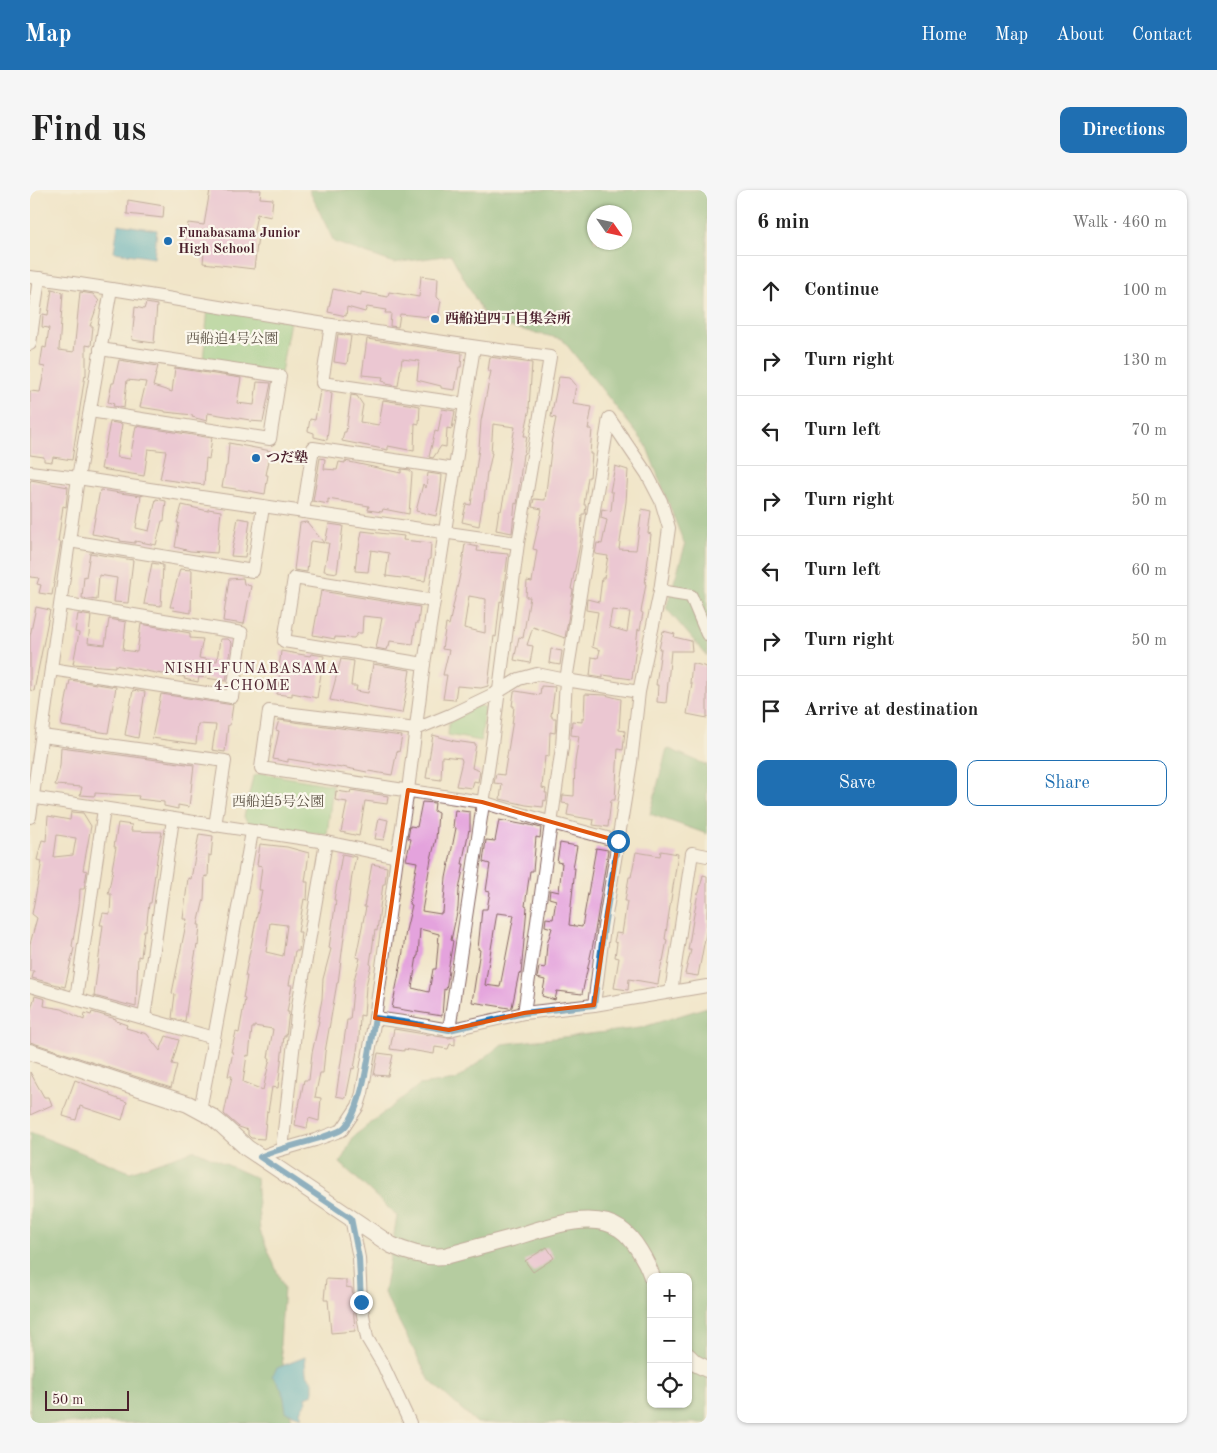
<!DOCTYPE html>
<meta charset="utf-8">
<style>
body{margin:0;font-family:"Old Standard TT","Noto Serif JP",serif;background:#f6f6f6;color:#222}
.controls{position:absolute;right:15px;bottom:15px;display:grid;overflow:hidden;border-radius:10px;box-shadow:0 1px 4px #0004}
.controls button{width:45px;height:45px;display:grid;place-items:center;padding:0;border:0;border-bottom:1px solid #e0e0e0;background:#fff;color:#222;font:25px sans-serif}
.compass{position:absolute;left:557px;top:15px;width:45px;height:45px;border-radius:50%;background:#fff;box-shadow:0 1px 4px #0004;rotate:124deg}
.scale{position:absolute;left:15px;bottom:12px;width:84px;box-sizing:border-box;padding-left:5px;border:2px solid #4a1f2b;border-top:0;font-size:14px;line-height:18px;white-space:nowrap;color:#4a1f2b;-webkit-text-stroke:4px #fbf7ec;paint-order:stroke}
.stop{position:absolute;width:15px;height:15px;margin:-11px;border:4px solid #1f6fb2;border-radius:50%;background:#fff}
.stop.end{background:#1f6fb2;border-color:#fff;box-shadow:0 1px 5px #0008}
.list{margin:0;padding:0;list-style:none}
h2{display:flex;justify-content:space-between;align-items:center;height:65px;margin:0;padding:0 20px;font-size:21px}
h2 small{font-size:16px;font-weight:400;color:#767676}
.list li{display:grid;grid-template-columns:32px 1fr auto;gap:15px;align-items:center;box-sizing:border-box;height:70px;padding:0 20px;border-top:1px solid #e0e0e0}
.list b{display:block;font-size:19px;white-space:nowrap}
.list em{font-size:16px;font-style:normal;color:#767676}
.actions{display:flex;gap:10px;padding:15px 20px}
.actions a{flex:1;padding:11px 0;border:1px solid #1f6fb2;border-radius:10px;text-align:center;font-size:18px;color:#1f6fb2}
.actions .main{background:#1f6fb2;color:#fff}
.icon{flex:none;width:28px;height:28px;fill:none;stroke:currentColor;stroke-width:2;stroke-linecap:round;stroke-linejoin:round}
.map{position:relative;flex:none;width:677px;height:1233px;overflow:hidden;border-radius:10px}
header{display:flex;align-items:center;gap:30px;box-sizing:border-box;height:70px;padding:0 25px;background:#1f6fb2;color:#fff}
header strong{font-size:24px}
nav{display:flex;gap:28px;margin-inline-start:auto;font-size:18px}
.intro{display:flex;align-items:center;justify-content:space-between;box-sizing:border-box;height:120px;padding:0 30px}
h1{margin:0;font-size:35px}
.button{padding:12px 22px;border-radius:10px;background:#1f6fb2;color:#fff;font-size:18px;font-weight:700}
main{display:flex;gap:30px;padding:0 30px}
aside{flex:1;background:#fff;border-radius:10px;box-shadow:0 1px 4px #0004}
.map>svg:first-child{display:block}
.green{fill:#87c982;stroke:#687456}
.forest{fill:#6dad70;stroke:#5c664e;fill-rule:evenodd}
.water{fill:#45abc5;stroke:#486578}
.building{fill:#e4a3dd;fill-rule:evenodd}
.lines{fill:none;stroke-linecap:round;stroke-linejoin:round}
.minor-casing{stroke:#846462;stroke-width:14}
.tertiary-casing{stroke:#846462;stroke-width:18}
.minor{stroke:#fff;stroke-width:12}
.tertiary{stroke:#fff;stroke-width:16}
.route{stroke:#1f6fb2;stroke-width:6}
.marked{fill:none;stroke:#e0560e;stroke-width:4;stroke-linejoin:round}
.poi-dot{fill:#1f6fb2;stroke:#fbf7ec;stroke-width:2}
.labels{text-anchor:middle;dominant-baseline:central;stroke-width:4.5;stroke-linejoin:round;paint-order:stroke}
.poi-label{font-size:14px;font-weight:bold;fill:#4a1f2b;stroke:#fbf7ec;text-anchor:start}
.park-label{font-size:14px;fill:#5c5245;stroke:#fbf7ec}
.neighbourhood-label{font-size:15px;letter-spacing:1px;fill:#4a1f2b;stroke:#fbf7ec}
</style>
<header>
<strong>Map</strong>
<nav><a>Home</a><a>Map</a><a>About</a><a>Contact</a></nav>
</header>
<div class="intro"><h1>Find us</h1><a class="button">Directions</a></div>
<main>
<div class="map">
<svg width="677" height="1233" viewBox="0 0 677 1233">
<rect width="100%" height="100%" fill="#fbf7ec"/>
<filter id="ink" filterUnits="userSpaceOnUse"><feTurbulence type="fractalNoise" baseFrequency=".02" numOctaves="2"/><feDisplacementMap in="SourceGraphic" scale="10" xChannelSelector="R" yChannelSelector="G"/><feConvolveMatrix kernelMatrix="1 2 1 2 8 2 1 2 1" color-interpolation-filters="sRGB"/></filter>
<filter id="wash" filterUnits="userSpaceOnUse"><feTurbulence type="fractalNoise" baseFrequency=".0096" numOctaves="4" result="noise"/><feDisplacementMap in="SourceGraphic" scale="20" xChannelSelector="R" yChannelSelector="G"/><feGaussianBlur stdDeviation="1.12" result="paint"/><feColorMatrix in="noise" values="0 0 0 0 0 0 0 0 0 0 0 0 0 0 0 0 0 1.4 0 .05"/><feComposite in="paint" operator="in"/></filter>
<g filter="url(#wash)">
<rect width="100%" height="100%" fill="#f1e5c9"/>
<g class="green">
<polygon points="178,118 260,131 251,183 173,171"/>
<polygon points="449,515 455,518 451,551 418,545 419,533"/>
<polygon points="231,583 303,595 297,645 219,634 214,627 223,587"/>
</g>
<g class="forest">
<path d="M279,0H677V466L636,418L655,356L616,255L532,149L458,132L421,65L364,73L304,52ZM564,22H594V52H564Z"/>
<polygon points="637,558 677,575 677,644 620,624"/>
<path d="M677,817V1233H447L400,1191L354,1103L367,1026L310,973L324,946L389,895L426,890L472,854L610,838ZM621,1087H658V1214H621Z"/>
<polygon points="0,942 100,982 165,960 226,988 230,1041 254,1098 250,1154 262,1233 0,1233"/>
</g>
<g class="water">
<polygon points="88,34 127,40 124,68 84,62"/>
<path d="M275,1167L276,1183L283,1192V1204L276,1207L277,1211L270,1221L272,1227L256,1222C254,1207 253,1196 242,1186L247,1178Z"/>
</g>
<g id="blocks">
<g class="building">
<polygon points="180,0 231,0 230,8 243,9 241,27 227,24 223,45 228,46 224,79 173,73 174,62 154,59 158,33 174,35"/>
<polygon points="98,10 134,16 133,28 97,24"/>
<polygon points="391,86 408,88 407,107 411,111 408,128 370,124 368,137 360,136 361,123 355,123 356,120 337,117 335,122 317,117 316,126 298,122 303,99 331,105 331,102 358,107 359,102 389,107"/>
<polygon points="22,99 33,102 29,160 44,162 50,102 63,104 69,111 60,136 63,136 61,156 56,155 56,186 55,185 42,270 23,267 22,272 14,271 14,267 0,265 0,201 10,202 15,177 10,176 13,157 16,158 19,138 12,137 13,124 18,125"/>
<polygon points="116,113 127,115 124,153 102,150 105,117 114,119"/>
<polygon points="308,144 321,146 317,174 304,172"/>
<polygon points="337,149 432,163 431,177 429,177 425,200 411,198 411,196 387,190 389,171 372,169 368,196 356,194 356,192 352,191 353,187 332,185"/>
<polygon points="460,167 502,173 499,218 500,218 494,246 497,246 494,264 493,264 487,314 485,313 482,343 466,340 469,320 471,321 477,290 476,290 480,263 485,237 463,234 461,263 462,263 458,282 457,282 454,311 453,311 449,336 432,332 436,314 441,315 449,258 451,231 461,181 458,181"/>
<polygon points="89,170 128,176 123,196 142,202 145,178 211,188 207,213 224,215 227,192 241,193 233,232 219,231 220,230 178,223 177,231 162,227 163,225 135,222 135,221 110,217 116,192 97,190 94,218 83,216 84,214 78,212 82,193 84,193"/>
<polygon points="529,187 540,188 546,195 543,214 562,217 558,239 562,239 560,264 562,264 560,287 558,287 554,315 556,315 555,324 552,324 551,349 541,399 543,400 535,448 503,437 497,455 503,456 500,473 484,470 489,447 493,448 500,407 496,407 497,391 502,392 507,360 503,359 512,319 502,317 504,309 515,310 522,253 521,253 526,228 521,227"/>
<polygon points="290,201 302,203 297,250 284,247 284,243 278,241 280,229 285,230"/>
<polygon points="321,205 327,206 333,215 330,232 349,235 353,210 390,216 389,234 385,233 384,261 358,256 358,260 312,251 314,242 316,242"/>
<polygon points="412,219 425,221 422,239 417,238 416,257 411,256 403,268 399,267 405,241 408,242"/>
<polygon points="80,232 92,234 87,267 100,269 106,236 182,248 179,269 176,268 174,295 130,289 136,261 118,259 114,286 71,279"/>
<polygon points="199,253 241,261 236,285 238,285 235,304 219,301 192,297 196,276 197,276"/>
<polygon points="290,268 295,269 294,279 307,280 309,272 315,273 315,271 371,283 371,279 380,280 382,283 379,324 353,319 352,322 338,320 339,316 298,309 298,314 283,311"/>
<path d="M585,276L598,280L596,312L589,359L606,360L612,319L621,321L618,343L621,344L615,394H616L611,422L613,423L610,440L608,439L602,489L573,485V488L560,486L562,467L568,468L570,460L562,457L568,422L556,420L557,409L569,412L572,388H574L578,366L565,364L567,353L572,354L577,330L571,328L572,319L581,321L583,302H580ZM582,420L600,422L597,442L579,437Z"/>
<polygon points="398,283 412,285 410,307 406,326 386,321 393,294 396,298"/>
<polygon points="1,290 38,297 36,317 33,316 28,352 31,352 22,405 9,403 11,395 7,394 9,388 0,387 0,293"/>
<polygon points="70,300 111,306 106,338 119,341 126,309 136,311 134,331 132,331 126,355 105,351 105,353 90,351 90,349 62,344"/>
<polygon points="152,315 178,321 178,319 191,321 187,363 160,361 145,357 149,333 147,333"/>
<polygon points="208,328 220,330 215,367 201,366"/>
<polygon points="277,332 294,353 282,351 280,352 277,382 264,380 270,333"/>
<polygon points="299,334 313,336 307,383 294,381 299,353 295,353"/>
<polygon points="332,341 374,346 373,350 401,353 400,369 399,369 395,391 356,386 359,363 341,360 338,382 325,381 327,362 328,363"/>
<path d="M435,354L448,357L447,361L478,364L472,412L470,411L466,447L464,446L458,496L451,498L427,496L425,510L413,509L417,485H413L419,460L412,459L416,434L419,435L431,380ZM439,406L456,409L455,443L434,438Z"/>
<polygon points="60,363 103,370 98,413 84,412 87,388 69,385 67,410 52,408 54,386 56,387"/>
<polygon points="122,373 133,375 131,416 114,414"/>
<polygon points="150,379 162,380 161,423 143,420 144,417 140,417"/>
<polygon points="213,388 214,394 221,396 214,434 193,431 199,389"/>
<polygon points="291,401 390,417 388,433 386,433 383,454 360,451 359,457 357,457 356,460 346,458 352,428 333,426 332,443 328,443 324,448 305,447 305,449 283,445"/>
<polygon points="6,417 20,420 4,501 0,500 0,446"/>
<polygon points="48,424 61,426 58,453 75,455 79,429 96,432 93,460 107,462 111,434 160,443 160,448 173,449 169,468 187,471 190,449 198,449 202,453 196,491 169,487 168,492 154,489 155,487 126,483 85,475 85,477 43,474 49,443 45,442"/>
<polygon points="633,441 645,444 644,447 661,451 662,461 641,461 636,513 627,512 628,495 626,495 631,459 629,459"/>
<polygon points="521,459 532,461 530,475 519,473"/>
<polygon points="251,461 280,466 281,464 294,466 287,508 262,503 262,506 247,504 251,478 249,478"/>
<polygon points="311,469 324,471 321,496 327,496 326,501 338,503 343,474 380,480 377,499 372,523 347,519 300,510"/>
<polygon points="662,473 677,477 677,528 657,524 662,493 660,493"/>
<polygon points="40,490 86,497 78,543 31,536"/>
<polygon points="511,496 525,497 521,526 522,526 522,528 526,528 525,543 520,542 519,567 515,566 512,598 516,599 515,603 517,603 516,611 514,610 513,617 496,615 470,609 472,594 464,593 466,584 474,585 482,536 484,516 482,516 484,502 486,501 510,505"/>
<polygon points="103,500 115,502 108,548 95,545"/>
<polygon points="131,504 203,515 200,535 198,535 195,562 182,560 186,535 168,534 166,554 122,548"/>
<polygon points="555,504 575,505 591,509 589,540 595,541 593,560 588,559 585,610 581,610 578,637 563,635 564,630 537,625 539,614 532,613 533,605 544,606 545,572 549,546 541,545 542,531 552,532 552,528 554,528"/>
<polygon points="249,530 372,546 369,562 367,561 362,585 338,581 337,582 312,577 312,578 258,569 258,572 243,569 249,541 246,540"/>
<polygon points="403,545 424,551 446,554 442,578 450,581 448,592 444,591 442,598 426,596 432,571 431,568 412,566 411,590 396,588"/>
<polygon points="31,557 164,575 159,617 148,615 148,619 134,616 134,612 108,609 109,606 65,603 65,606 50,605 52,597 25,595 30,576"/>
<polygon points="321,600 358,606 357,614 335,611 329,646 311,642 317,612 305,610 306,601 320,603"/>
<path d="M392,612L405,613L404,621L408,623L406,649L401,669L392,721L411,724V722H413L416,688L426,638L423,637L425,620L440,622V641L439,640L432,674H434L429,700L428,718L421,750L423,751L418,781H419L416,800L414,799L412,826L362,818L372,768L376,740L382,715L379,714L387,672L376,670L381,649L378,648L380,636L387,637ZM390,739L409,744L406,779H403L399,802L382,798L387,766H388Z"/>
<path d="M41,622L53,623L61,636L53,680L57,681L54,699H50L49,715L42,756L44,758L35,797L2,788L4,781H0V754L7,728L2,724L12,671L7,670L12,650L16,651L18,626L40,630ZM27,645L46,648L43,665L24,667Z"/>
<polygon points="349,628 358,630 354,650 345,649"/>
<path d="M469,630L496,635V634L511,638L510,648L506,647L503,681H500L495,716L497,717L491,784L489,783L482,817L479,818L442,812L450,760L448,759L452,719H457L460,702L456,701L460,674L453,672L456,650L465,651ZM467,723L484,725L470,797L455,795Z"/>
<polygon points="88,633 102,635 101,641 132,642 128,662 121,713 119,713 116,740 114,740 111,767 108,766 106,817 64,806 73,735 70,735 73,723 80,724 81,704 78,704 83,679 82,679 86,657 84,657"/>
<polygon points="169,644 183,646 181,666 179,665 178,687 175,686 174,709 168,735 170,735 168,756 167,755 161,787 155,831 142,828 145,804 142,803 157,729 153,729 158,688 161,689"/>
<polygon points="530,653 547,656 543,678 545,678 539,735 552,737 566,658 578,660 563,754 552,804 527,801 525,810 512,806 515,790 507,788 509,777 515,778 517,754 522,738 515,736 516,728 523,729 526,710 519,708 520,700 529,702 532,673 527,672"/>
<path d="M230,654L257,657L279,663L275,692H278L277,710L274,709L268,742H271L269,761H265L259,795H262L257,822H259L256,846H254L248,898L242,897L238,922L237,921L234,949L221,948L218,945V940L209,937L194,924L202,886H198L203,862H201L206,842L209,843L215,809L213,808L217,786H215L232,700H229L232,676L227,675ZM240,733L257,735L253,766L236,762ZM224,836L243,839L238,868H240L233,900L213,892L217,865L219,866L222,838H224Z"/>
<polygon points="631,661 648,664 635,749 637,750 633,771 632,771 628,794 599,789 598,800 584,798 589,768 585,767 587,753 584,752 586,743 592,744 597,711 595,711 599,687 601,687 606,662 630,666"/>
<polygon points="312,664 326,667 322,685 308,793 307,793 295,862 293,883 290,883 285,907 291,908 289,931 279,928 277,938 265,935 268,916 269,916 274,890 279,890 282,863 289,831 288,831 292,809 293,789 301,759 299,758 306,710 304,710 309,682"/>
<polygon points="342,674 357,677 355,694 353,694 347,741 345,740 340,774 341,774 336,796 334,826 330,825 329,848 324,879 322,878 316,908 306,906 317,830 320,830 324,790 330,768 326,767 336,717 334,717"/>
<polygon points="673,685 677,686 677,738 668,786 655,784 661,760 658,760 663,730 668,703 669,703"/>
<polygon points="5,806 15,809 14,816 32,819 54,830 55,823 61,825 62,822 86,829 86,831 97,835 96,838 117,844 130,861 136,846 149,850 142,874 147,875 141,898 0,852 0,822"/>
<polygon points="364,839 418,848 425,847 425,855 420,854 418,859 405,857 404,864 374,859 374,861 360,859"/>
<polygon points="348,863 363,865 358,886 344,885"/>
<polygon points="0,882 14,907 19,907 22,915 0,925"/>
<polygon points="45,890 80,904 80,906 97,912 92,930 50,916 46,930 33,926 35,917"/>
<polygon points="517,1057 524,1068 503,1082 495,1071"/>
<polygon points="296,1089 316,1090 316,1097 322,1098 325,1141 301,1143 298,1110 294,1110"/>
</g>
</g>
</g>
<g filter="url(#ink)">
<use href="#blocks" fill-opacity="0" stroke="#846462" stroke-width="1"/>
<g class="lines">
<g class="minor-casing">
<g id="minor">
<path d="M0,87C93,99 184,117 276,131C357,144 439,156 520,167L488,353L462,554L419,840"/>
<polyline points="301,135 292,193 435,214"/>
<polyline points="0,154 9,88"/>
<polyline points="60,221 240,249 250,186 70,159"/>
<polyline points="0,282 48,288 171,307 488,353"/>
<polyline points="273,322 283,258 425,279"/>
<polyline points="39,351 223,381 233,317"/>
<polyline points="630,401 661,406 677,444"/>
<polyline points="394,474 254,451 264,388 404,411"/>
<polyline points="21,479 202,507 212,443 31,413"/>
<polyline points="12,546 195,571 185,636"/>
<polyline points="0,607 296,652 367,667"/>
<polyline points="0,627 48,288 81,99"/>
<polyline points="0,796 184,848"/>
<polyline points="641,802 662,663 677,666"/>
<polyline points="46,809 74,619"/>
<polyline points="564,815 574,737 601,572 609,502 630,401 639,338 631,311 617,284 579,228 536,490 609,502"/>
<polyline points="494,823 532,557 536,490 507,484 489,489 468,502 420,525 386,539 239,521 231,578 452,612 522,633 588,651"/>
<polyline points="114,828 143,629"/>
<polyline points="345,828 380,833 419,840 494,823 564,815 677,796"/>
<polyline points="170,920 184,848 222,642"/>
<polyline points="252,959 268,816 296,652"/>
<polyline points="230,967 243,962 285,950 312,940 328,916 332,903 345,828 367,667 378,600 394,474 444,157"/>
<polyline points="321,1028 329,1068 331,1113 337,1148 353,1175 380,1233"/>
</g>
</g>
<g class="tertiary-casing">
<g id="tertiary">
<path d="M0,862L158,914L182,927L193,936L217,958L361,1055C378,1063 395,1068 415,1066C437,1060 460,1054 482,1048C512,1039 562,1019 590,1039C604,1048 617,1072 622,1087"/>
<polyline points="658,1166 665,1173 677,1179"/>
</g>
</g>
<use href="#minor" class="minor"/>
<use href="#tertiary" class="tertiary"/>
</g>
</g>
<g class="lines" filter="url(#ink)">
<path class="route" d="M331,1112L329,1068L321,1028L230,967C250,958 272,954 293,947C298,945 306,943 311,940C333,926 340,854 345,828L380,833L419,840L494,823L564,815L574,737L588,651"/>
</g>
<path d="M0 0H677V1233H0ZM378,600L452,612L588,651L564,815L494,823L419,840L345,828Z" fill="#f1e5c9" fill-opacity=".55" fill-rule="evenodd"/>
<path class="marked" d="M378,600L452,612L588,651L564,815L494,823L419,840L345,828Z"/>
<g class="poi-dot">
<circle cx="138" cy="51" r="5"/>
<circle cx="405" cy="129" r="5"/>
<circle cx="226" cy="268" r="5"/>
</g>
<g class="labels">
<g class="poi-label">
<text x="148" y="43">Funabasama Junior<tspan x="148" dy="16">High School</tspan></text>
<text x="415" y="129">西船迫四丁目集会所</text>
<text x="236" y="268">つだ塾</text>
</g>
<g class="park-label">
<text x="202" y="149">西船迫4号公園</text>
<text x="248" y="612">西船迫5号公園</text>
</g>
<g class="neighbourhood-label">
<text x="222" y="479">NISHI-FUNABASAMA<tspan x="222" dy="17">4-CHOME</tspan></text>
</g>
</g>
</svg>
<div class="controls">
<button>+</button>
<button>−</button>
<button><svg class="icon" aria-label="locate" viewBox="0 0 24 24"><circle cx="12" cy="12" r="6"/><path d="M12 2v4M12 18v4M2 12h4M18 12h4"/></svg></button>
</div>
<svg class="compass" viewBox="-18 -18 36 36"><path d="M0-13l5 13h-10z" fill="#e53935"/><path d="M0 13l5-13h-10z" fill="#767676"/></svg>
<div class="scale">50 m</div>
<div class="stop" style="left:588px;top:651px"></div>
<div class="stop end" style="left:331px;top:1112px"></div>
</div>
<aside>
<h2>6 min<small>Walk · 460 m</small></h2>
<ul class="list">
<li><svg class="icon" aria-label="ahead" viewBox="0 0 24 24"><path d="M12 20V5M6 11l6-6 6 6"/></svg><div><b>Continue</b></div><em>100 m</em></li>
<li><svg class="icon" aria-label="right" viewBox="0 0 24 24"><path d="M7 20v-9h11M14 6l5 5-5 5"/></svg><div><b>Turn right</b></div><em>130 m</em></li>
<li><svg class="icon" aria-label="left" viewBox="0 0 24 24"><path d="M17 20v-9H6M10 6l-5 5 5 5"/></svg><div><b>Turn left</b></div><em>70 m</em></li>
<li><svg class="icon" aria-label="right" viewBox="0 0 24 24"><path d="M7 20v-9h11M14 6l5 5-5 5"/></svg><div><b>Turn right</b></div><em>50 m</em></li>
<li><svg class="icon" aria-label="left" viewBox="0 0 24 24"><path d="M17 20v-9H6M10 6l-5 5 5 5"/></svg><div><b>Turn left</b></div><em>60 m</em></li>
<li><svg class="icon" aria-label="right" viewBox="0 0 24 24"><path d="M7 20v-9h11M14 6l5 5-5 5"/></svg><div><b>Turn right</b></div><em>50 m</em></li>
<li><svg class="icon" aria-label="arrive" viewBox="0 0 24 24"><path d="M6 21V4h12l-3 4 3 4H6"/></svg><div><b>Arrive at destination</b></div></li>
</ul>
<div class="actions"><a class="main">Save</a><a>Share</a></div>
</aside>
</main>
